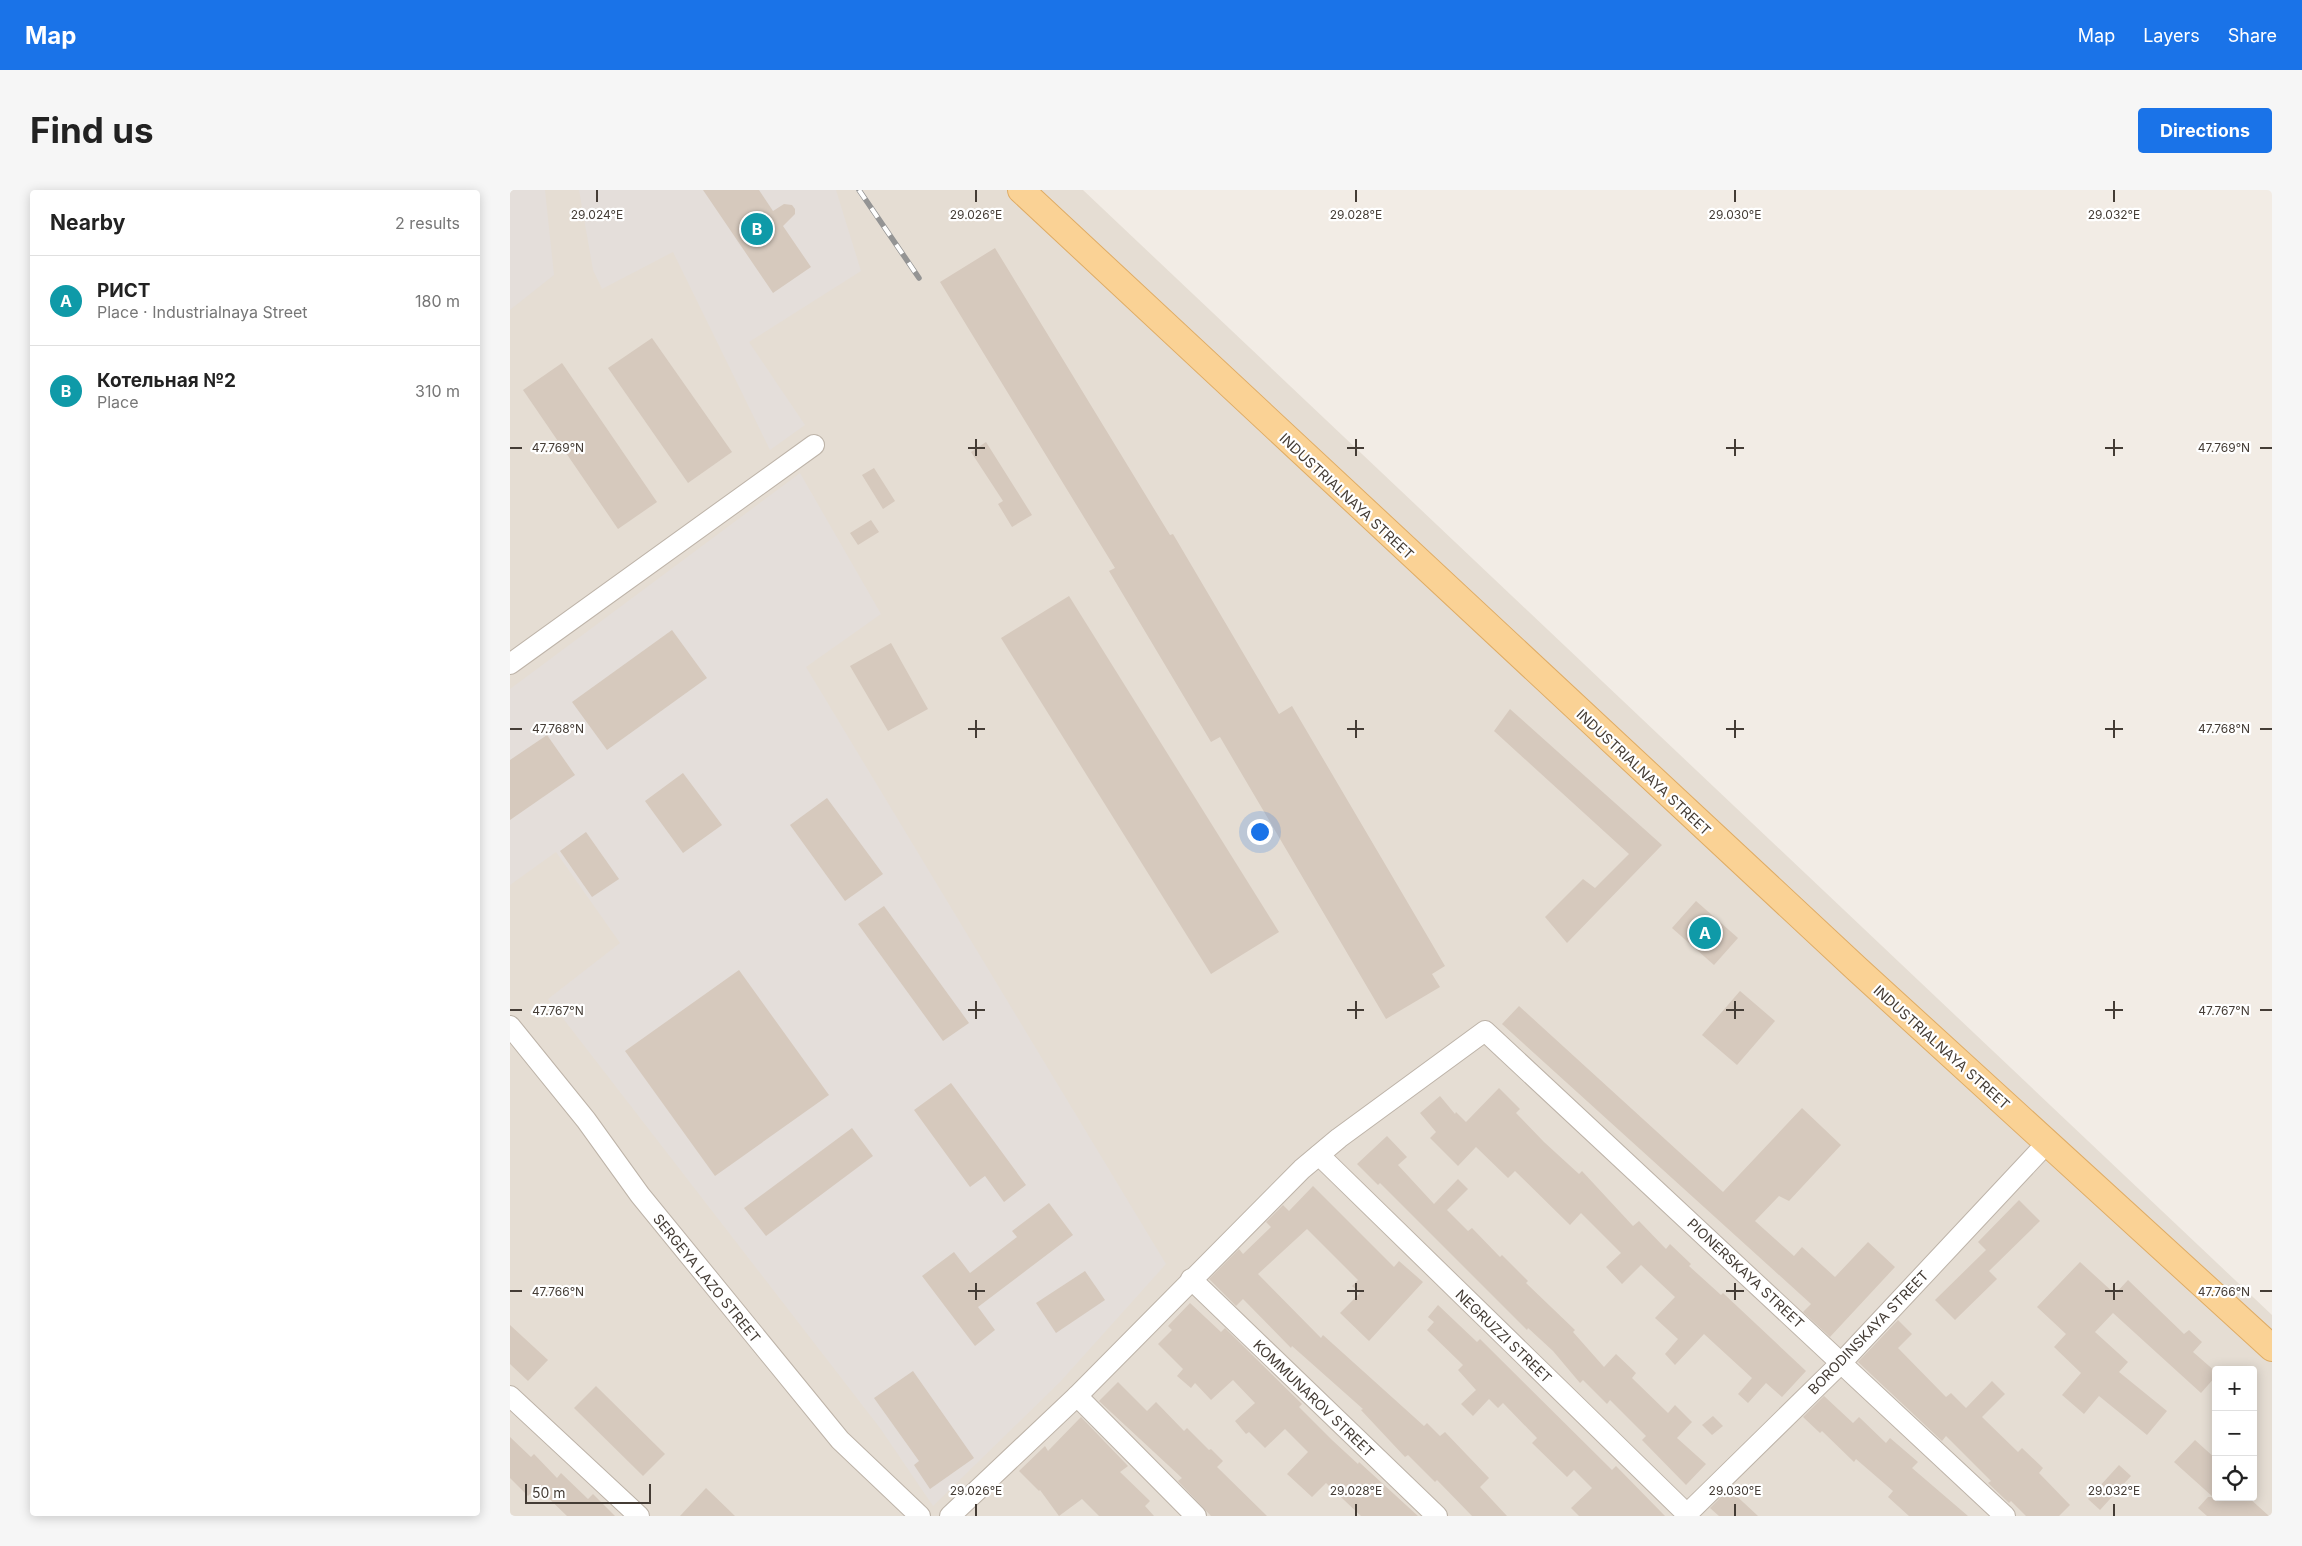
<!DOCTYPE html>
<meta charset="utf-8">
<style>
body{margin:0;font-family:Inter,sans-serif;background:#f6f6f6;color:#222}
.controls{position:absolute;right:15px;bottom:15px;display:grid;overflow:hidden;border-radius:5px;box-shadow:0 2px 12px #0003}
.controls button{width:45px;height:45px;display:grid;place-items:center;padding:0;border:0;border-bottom:1px solid #e0e0e0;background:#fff;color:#222;font:25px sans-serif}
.scale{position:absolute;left:15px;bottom:12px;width:126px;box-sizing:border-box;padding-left:5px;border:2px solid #443c35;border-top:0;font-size:14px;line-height:18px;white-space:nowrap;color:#443c35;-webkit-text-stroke:4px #fff;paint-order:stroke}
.you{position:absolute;left:749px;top:641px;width:18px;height:18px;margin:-12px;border:4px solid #fff;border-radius:50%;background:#1a73e8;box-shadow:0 0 0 8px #1a73e833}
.badge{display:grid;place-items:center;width:32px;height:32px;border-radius:50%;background:#1a73e8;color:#fff;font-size:16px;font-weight:700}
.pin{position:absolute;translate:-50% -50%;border:2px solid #fff;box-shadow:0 1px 5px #0006}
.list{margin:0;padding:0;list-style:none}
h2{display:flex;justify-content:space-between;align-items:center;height:65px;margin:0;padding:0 20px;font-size:21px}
h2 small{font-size:16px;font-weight:400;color:#767676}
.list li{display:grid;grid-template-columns:32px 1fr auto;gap:15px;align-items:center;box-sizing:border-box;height:90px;padding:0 20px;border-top:1px solid #e0e0e0}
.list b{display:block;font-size:19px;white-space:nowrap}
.list p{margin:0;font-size:16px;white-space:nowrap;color:#767676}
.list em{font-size:16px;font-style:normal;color:#767676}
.icon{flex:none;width:28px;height:28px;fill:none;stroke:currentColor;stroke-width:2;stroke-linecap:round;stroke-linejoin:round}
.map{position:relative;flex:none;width:1762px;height:1326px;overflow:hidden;border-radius:5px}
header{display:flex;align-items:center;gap:30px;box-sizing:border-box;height:70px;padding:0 25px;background:#1a73e8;color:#fff}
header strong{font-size:24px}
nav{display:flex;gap:28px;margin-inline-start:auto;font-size:18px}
.intro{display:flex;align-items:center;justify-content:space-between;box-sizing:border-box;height:120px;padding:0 30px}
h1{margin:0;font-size:35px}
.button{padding:12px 22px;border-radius:5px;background:#1a73e8;color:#fff;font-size:18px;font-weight:700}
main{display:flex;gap:30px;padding:0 30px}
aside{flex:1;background:#fff;border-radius:5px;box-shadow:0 2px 12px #0003}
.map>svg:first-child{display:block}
.residential{fill:#e5ddd3;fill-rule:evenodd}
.industrial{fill:#e4deda}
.building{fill:#d6c9bd}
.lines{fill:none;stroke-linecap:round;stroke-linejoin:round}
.minor-casing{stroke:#bdb3a8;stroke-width:22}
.major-casing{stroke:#dfac65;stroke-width:28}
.minor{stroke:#fff;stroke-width:20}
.major{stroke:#fad295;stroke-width:26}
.rail-casing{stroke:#949494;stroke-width:5.5}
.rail{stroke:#fff;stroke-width:4;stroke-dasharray:11;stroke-linecap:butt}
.ticks{fill:none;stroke:#443c35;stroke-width:2}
.labels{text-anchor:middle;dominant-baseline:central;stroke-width:4.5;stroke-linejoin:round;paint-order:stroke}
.street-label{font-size:14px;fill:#443c35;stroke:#fff}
.ticks-label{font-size:12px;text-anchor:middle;fill:#443c35;stroke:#fff;stroke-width:4.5;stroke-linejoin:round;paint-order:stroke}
</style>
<header>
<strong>Map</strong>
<nav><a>Map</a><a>Layers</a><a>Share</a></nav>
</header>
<div class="intro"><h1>Find us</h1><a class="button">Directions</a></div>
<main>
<aside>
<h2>Nearby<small>2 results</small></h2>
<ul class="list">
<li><span class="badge" style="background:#0f9aa8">A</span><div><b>РИСТ</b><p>Place · Industrialnaya Street</p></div><em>180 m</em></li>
<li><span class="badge" style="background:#0f9aa8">B</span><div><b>Котельная №2</b><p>Place</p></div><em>310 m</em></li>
</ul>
</aside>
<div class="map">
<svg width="1762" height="1326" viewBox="0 0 1762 1326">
<rect width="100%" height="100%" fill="#f2ece5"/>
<path class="residential" d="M0,0H573L1762,1125V1326H0ZM1706,1180H1743V1307H1706Z"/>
<g class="industrial">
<polygon points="0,0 35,0 44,85 0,120"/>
<polygon points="69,0 326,0 351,81 239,152 295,235 260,260 163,62 92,99 83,80"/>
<polygon points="290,283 371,424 296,477 656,1074 550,1192 423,1316 370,1238 38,809 110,753 46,662 0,695 0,499"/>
</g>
<g class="building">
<polygon points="193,0 249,0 263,21 274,14 282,15 285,19 285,24 273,36 301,77 263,103"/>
<polygon points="485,58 660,345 663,344 769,524 782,516 935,776 922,784 930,797 876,829 710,547 701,552 599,381 605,378 430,92"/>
<polygon points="142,148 222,262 178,293 98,178"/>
<polygon points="52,173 147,312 108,339 13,200"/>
<polygon points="476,252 522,325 502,337 488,314 493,311 461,262"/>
<polygon points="364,278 385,311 373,319 352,285"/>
<polygon points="361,330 369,342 348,355 340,343"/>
<polygon points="559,406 769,742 701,784 491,448"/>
<polygon points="162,440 197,488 97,560 62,512"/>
<polygon points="381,453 418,519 378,541 340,476"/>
<polygon points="1000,519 1152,655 1057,753 1035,727 1073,689 1085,698 1119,664 984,541"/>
<polygon points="37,545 65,585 0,630 0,570"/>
<polygon points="173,583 212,635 173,663 135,611"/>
<polygon points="317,608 373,684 335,711 280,635"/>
<polygon points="76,642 109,689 82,707 50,661"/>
<polygon points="1186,711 1228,748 1204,775 1162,738"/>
<polygon points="374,716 459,833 433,851 348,734"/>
<polygon points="229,780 319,905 205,986 115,861"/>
<polygon points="1230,801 1265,831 1227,875 1192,845"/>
<polygon points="1009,816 1213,1002 1292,918 1331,955 1279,1011 1269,1006 1245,1031 1284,1066 1292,1057 1325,1087 1358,1052 1385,1077 1320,1147 1293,1122 1301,1114 992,834"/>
<polygon points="441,893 516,995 494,1012 475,986 460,997 404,920"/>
<polygon points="989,898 1010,919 1006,923 1034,952 1069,984 1072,981 1123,1036 1129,1031 1156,1059 1160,1054 1181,1074 1179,1076 1211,1105 1213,1103 1296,1181 1272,1207 1256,1193 1238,1213 1228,1204 1242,1188 1194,1144 1165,1175 1155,1164 1168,1149 1145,1128 1165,1107 1131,1075 1112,1094 1096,1077 1111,1063 1071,1023 1060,1035 1005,981 998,988 966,957 948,976 920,948 926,942 910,923 930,906 945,924 946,922 956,932"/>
<polygon points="342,938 363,966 256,1046 234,1018"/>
<polygon points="877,946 897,967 888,975 924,1014 948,989 958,999 937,1020 958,1041 962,1038 990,1067 992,1065 1018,1091 1016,1093 1065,1140 1063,1142 1094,1177 1106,1164 1126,1183 1122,1188 1158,1223 1165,1215 1182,1232 1167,1248 1196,1274 1176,1295 1132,1250 1136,1246 1100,1210 1097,1214 1073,1190 1070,1193 1043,1161 1018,1138 1017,1140 870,993 868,995 847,974"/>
<polygon points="803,996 884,1077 889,1071 913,1092 859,1151 830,1123 850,1103 842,1096 848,1090 797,1039 748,1084 811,1148 813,1145 914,1236 917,1233 930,1246 935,1242 979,1288 970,1297 997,1326 962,1326 927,1290 925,1292 898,1265 895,1267 851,1220 853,1219 782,1156 781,1158 733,1109 726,1116 699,1089 729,1059 733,1064 761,1037 756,1032 773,1015 779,1021"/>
<polygon points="1509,1010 1530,1031 1479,1081 1487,1089 1445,1130 1425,1110 1476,1060 1468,1052"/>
<polygon points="539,1013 563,1045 468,1117 485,1140 465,1156 412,1086 444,1062 460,1083 507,1047 502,1041"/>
<polygon points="1570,1072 1605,1104 1618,1090 1674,1144 1679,1140 1692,1152 1683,1162 1706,1182 1706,1186 1691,1203 1603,1123 1585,1142 1618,1172 1609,1182 1657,1221 1637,1245 1589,1206 1574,1224 1552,1205 1571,1183 1544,1157 1556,1144 1527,1117"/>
<polygon points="575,1081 595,1110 546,1143 526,1113"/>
<polygon points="680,1113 711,1142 715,1138 792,1214 789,1217 822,1250 848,1274 849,1272 908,1326 851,1326 816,1293 802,1307 777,1284 798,1262 775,1239 755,1258 739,1242 736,1244 725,1231 745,1213 723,1190 701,1210 685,1193 681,1198 667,1186 673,1179 648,1154 662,1140 658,1136"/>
<polygon points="928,1115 967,1152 970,1149 1102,1280 1106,1276 1155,1326 1069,1326 1061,1318 1082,1298 1064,1280 1057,1287 1022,1253 1027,1248 993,1213 988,1218 979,1209 963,1226 951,1214 966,1200 948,1180 953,1175 917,1140 924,1132 918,1127"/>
<polygon points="1388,1130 1402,1144 1388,1158 1436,1207 1441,1203 1456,1218 1482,1191 1495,1204 1472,1227 1508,1262 1512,1258 1533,1278 1529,1283 1560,1315 1549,1326 1516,1326 1501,1311 1499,1313 1478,1293 1481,1291 1436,1246 1432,1251 1348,1172"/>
<polygon points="0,1135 38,1170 18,1191 0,1174"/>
<polygon points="403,1181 464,1268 420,1299 404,1275 409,1271 364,1208"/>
<polygon points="608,1192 637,1221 646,1212 674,1241 677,1238 699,1260 701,1259 713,1271 707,1277 757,1326 701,1326 668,1291 672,1288 589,1211"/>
<polygon points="86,1196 155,1264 133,1286 64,1218"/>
<polygon points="1314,1206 1343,1233 1349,1227 1376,1253 1380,1248 1408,1272 1402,1278 1458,1326 1399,1326 1378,1307 1383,1301 1346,1269 1344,1272 1312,1241 1310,1243 1293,1227"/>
<polygon points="1203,1226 1213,1236 1202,1245 1192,1235"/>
<polygon points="571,1227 618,1276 610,1282 640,1311 635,1316 644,1326 589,1326 572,1309 549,1326 530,1300 529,1301 509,1281 535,1256 538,1261"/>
<polygon points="0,1247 21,1267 24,1264 47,1288 51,1283 78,1309 83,1304 105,1326 57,1326 27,1297 18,1306 0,1288"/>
<polygon points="1685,1250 1706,1269 1706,1307 1738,1307 1759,1326 1697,1326 1688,1318 1698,1307 1703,1307 1664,1272"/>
<polygon points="1609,1275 1621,1286 1590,1320 1578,1309"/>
<polygon points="196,1298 225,1326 170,1326"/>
<polygon points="1219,1299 1248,1326 1209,1326 1200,1318"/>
</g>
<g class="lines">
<g class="minor-casing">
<g id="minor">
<polyline points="0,474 304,255"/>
<polyline points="0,836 76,930 130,1005 330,1250 410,1326"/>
<polyline points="809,965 1179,1326"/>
<polyline points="681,1089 927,1326"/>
<polyline points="0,1206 129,1326"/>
<polyline points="567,1206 686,1326"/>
<polyline points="440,1326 567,1206 792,979 829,948 975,841 1495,1326"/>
<polyline points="1175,1326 1332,1172 1537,953"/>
</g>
</g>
<g class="major-casing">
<polyline id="major" points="511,0 1347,779 1762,1158"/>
</g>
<use href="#minor" class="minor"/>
<use href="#major" class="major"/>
<g class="rail-casing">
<polyline id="rail" points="349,0 409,88"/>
</g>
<use href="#rail" class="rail"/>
</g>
<path class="ticks" d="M87,0V12M466,0V12M846,0V12M1225,0V12M1604,0V12M466,249V266M846,249V266M1225,249V266M1604,249V266M0,258H12M458,258H475M837,258H854M1216,258H1234M1595,258H1613M1750,258H1762M466,530V548M846,530V548M1225,530V548M1604,530V548M0,539H12M458,539H475M837,539H854M1216,539H1234M1595,539H1613M1750,539H1762M466,811V829M846,811V829M1225,811V829M1604,811V829M0,820H12M458,820H475M837,820H854M1216,820H1234M1595,820H1613M1750,820H1762M466,1093V1110M846,1093V1110M1225,1093V1110M1604,1093V1110M0,1101H12M458,1101H475M837,1101H854M1216,1101H1234M1595,1101H1613M1750,1101H1762M466,1314V1326M846,1314V1326M1225,1314V1326M1604,1314V1326"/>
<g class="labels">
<g class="street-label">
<text transform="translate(837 306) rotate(43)">INDUSTRIALNAYA STREET</text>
<text transform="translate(1134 582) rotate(43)">INDUSTRIALNAYA STREET</text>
<text transform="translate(1432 857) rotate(42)">INDUSTRIALNAYA STREET</text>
<text transform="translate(1236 1083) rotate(43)">PIONERSKAYA STREET</text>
<text transform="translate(197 1088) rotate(51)">SERGEYA LAZO STREET</text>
<text transform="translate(1358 1142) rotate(-46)">BORODINSKAYA STREET</text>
<text transform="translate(994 1146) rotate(44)">NEGRUZZI STREET</text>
<text transform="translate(804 1208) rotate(44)">KOMMUNAROV STREET</text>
</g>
</g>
<g class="ticks-label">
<text x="87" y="29">29.024°E</text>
<text x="466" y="29">29.026°E</text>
<text x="846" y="29">29.028°E</text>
<text x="1225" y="29">29.030°E</text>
<text x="1604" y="29">29.032°E</text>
<text x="48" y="262">47.769°N</text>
<text x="1714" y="262">47.769°N</text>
<text x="48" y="543">47.768°N</text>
<text x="1714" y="543">47.768°N</text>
<text x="48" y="825">47.767°N</text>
<text x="1714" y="825">47.767°N</text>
<text x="48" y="1106">47.766°N</text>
<text x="1714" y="1106">47.766°N</text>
<text x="466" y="1305">29.026°E</text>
<text x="846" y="1305">29.028°E</text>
<text x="1225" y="1305">29.030°E</text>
<text x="1604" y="1305">29.032°E</text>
</g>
</svg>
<div class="controls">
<button>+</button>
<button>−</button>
<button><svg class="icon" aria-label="locate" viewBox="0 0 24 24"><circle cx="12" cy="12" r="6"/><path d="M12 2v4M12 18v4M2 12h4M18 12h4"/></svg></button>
</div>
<div class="scale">50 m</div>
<div class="you"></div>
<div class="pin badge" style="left:1195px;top:743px;background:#0f9aa8">A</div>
<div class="pin badge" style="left:247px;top:39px;background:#0f9aa8">B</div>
</div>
</main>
